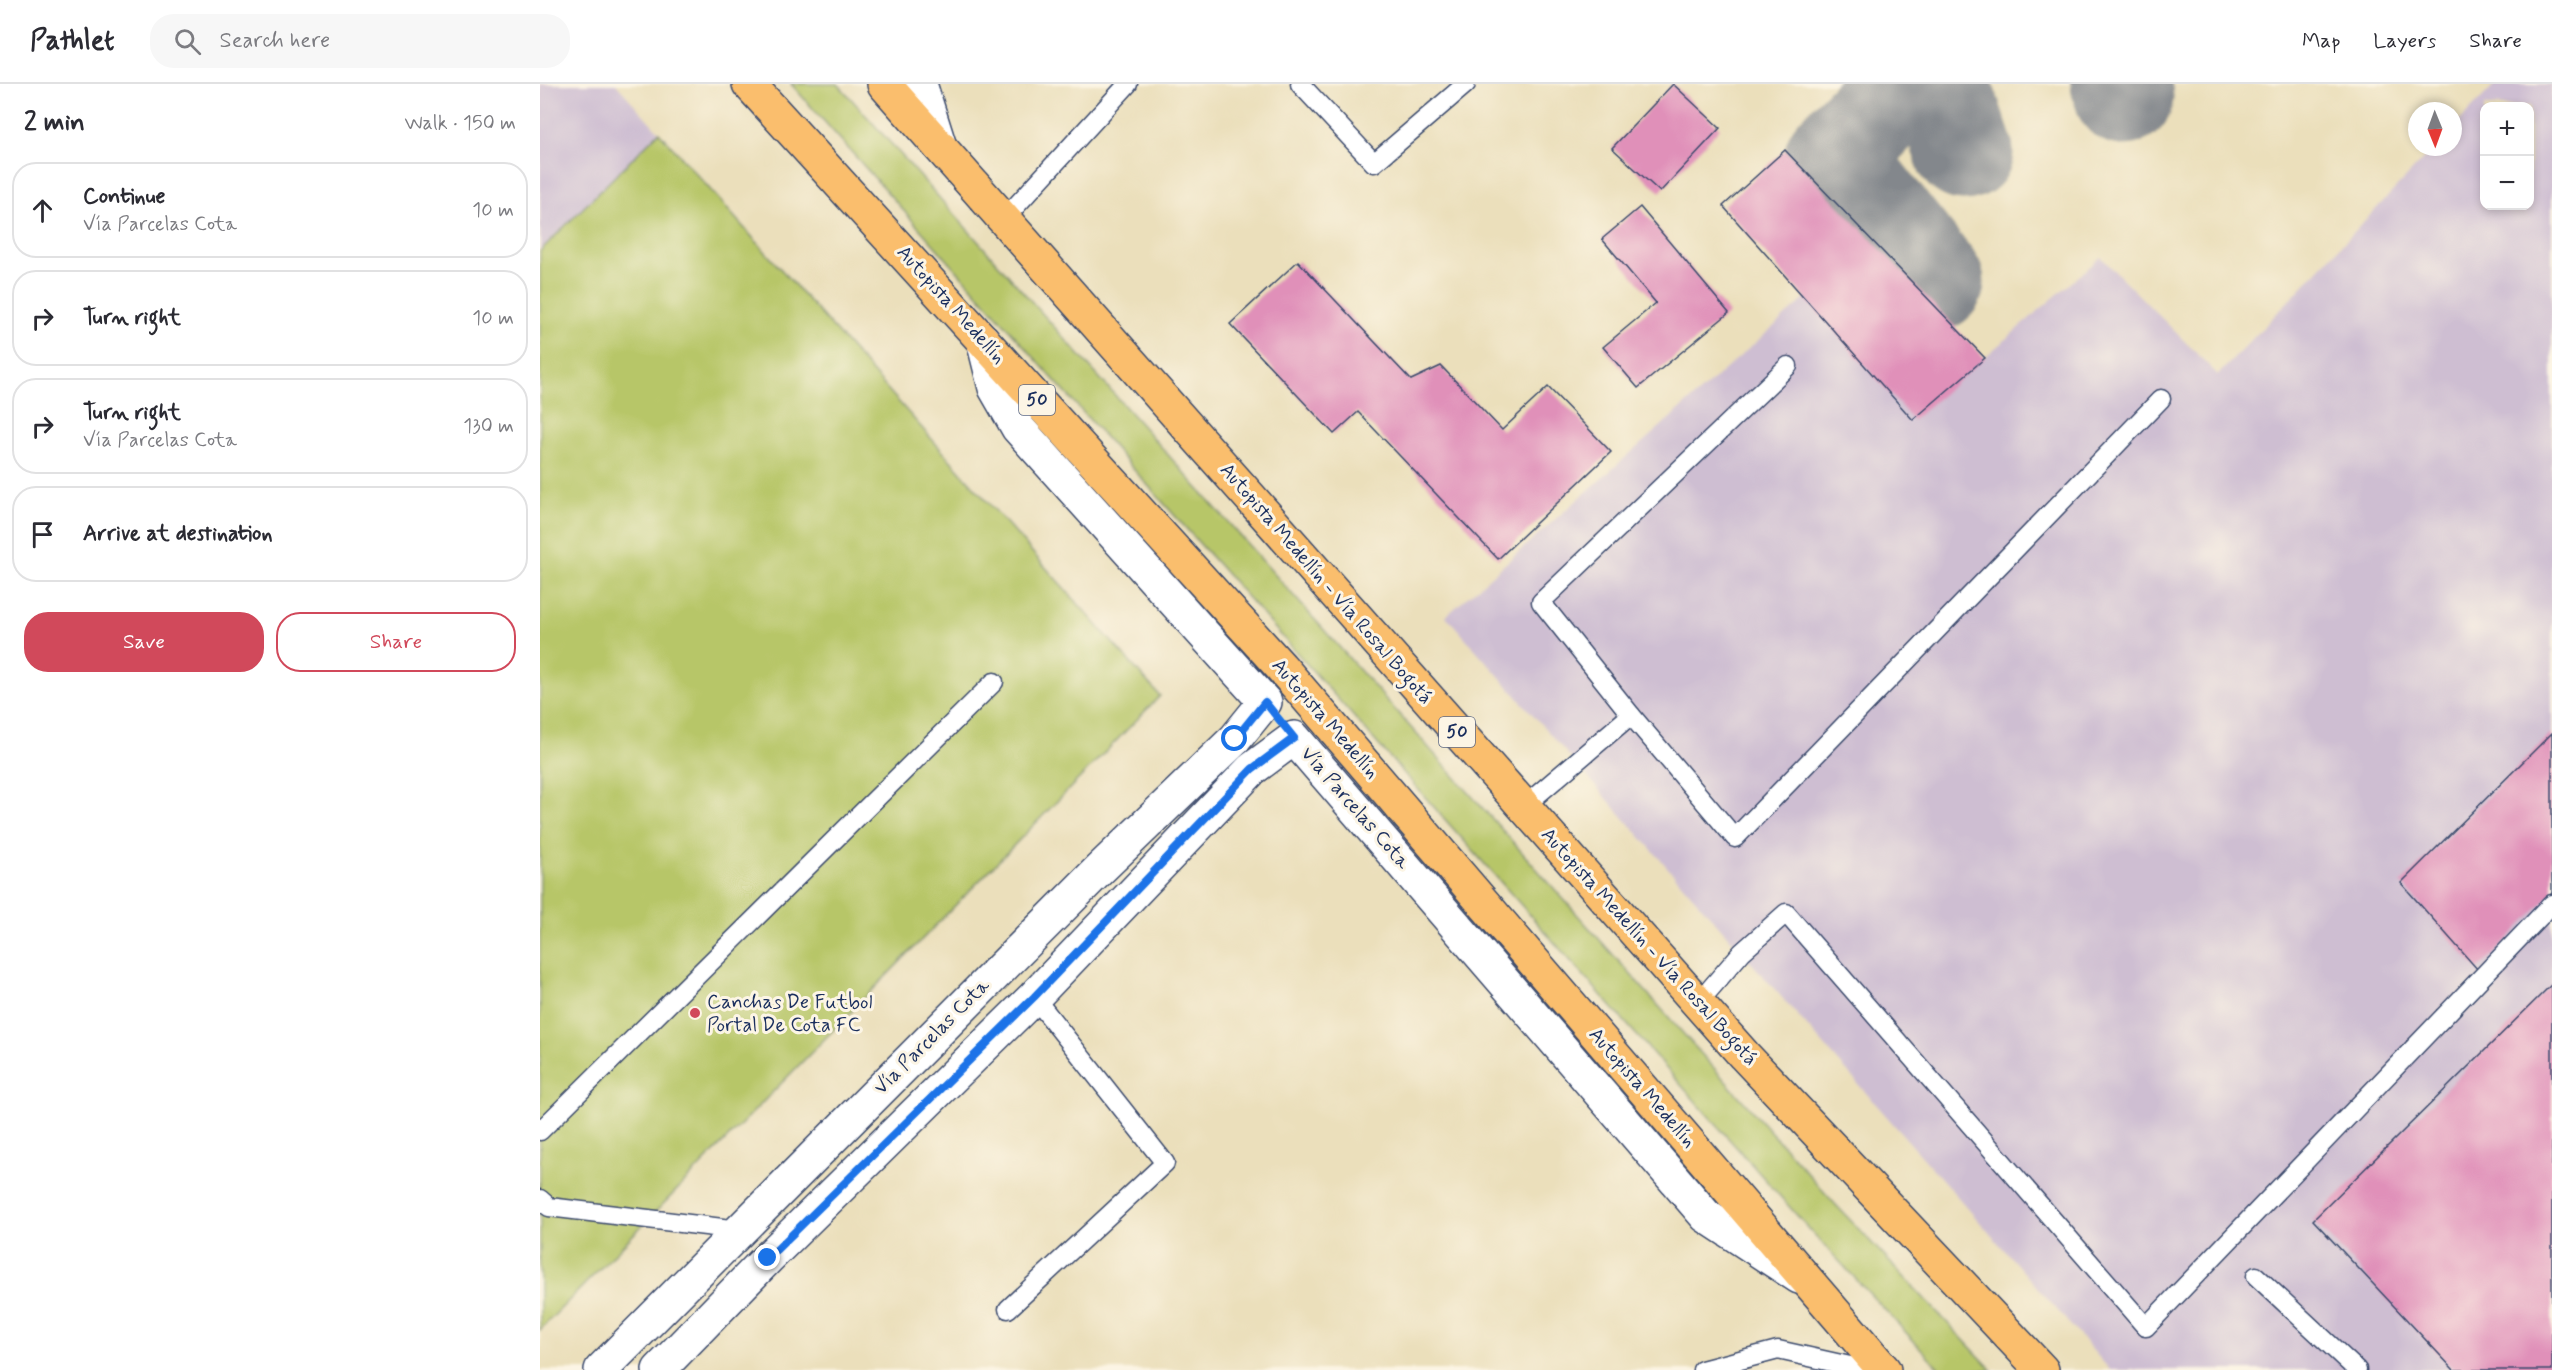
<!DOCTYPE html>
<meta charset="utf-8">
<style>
body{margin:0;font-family:Mynerve,sans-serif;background:#f7f7f7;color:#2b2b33}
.controls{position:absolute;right:18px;top:18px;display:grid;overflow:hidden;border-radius:12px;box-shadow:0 3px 9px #0003}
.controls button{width:54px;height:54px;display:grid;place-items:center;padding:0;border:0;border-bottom:2px solid #e1e1e2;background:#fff;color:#2b2b33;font:30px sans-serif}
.compass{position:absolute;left:1868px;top:18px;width:54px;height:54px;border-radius:50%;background:#fff;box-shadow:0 3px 9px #0003;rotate:179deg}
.stop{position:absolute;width:18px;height:18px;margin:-14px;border:4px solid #1a73e8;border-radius:50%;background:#fff}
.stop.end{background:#1a73e8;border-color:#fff;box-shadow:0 2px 6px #0008}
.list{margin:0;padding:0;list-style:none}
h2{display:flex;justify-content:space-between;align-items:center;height:78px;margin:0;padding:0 24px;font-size:26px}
h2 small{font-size:20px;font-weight:400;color:#7c7c81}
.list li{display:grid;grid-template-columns:39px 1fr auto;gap:18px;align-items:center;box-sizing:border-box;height:96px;margin:0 12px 12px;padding:0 12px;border:2px solid #e1e1e2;border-radius:24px}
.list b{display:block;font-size:22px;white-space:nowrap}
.list p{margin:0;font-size:20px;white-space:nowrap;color:#7c7c81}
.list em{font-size:20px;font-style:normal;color:#7c7c81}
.actions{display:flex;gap:12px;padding:18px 24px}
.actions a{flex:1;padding:14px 0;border:2px solid #d1495b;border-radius:24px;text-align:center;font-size:21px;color:#d1495b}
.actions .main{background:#d1495b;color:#fff}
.icon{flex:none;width:33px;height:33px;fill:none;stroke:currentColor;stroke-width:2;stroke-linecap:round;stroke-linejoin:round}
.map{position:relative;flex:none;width:2012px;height:1286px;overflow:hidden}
header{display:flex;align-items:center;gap:36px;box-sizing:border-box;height:84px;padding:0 30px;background:#fff;border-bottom:2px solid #e1e1e2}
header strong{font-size:28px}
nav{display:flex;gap:33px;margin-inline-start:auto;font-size:21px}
.search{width:420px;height:54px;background:#f7f7f7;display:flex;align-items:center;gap:15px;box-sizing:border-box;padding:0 21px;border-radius:24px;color:#7c7c81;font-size:22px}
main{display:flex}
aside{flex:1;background:#fff}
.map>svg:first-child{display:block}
.industrial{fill:#cebed2;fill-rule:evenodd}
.green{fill:#b7c668;stroke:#697a63;stroke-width:1.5}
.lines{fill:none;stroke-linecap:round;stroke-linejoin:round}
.taxiway{stroke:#83878c;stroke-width:99}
.building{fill:#e090b9}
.service-casing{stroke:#3a496c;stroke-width:21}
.minor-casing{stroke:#3a496c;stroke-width:36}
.tertiary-casing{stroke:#3a496c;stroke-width:36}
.trunk-casing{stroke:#3a496c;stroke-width:36}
.service{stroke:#fff;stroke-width:18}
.minor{stroke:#fff;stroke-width:33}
.tertiary{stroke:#fff;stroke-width:33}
.trunk{stroke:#fabe6d;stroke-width:33}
.route{stroke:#1a73e8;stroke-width:8}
.poi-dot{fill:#d1495b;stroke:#fcf5e5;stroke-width:2}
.labels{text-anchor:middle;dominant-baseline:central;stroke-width:6;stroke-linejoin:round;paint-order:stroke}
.shield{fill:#fcf5e5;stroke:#5e6a86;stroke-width:1.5}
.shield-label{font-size:18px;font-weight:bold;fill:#1b2f5e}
.street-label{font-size:20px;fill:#1b2f5e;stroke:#fcf5e5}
.poi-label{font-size:20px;fill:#1b2f5e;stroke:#fcf5e5;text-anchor:start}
</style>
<header>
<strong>Pathlet</strong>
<div class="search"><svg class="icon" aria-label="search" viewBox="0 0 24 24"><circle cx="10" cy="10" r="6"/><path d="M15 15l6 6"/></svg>Search here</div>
<nav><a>Map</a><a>Layers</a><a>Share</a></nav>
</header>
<main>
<aside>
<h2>2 min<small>Walk · 150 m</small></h2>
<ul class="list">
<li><svg class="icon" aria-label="ahead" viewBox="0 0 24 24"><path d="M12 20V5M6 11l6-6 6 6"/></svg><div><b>Continue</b><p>Vía Parcelas Cota</p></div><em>10 m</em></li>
<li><svg class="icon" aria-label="right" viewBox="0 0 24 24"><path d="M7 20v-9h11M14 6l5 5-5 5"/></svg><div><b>Turn right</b></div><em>10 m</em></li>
<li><svg class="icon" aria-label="right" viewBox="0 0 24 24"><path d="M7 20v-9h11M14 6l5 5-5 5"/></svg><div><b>Turn right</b><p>Vía Parcelas Cota</p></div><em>130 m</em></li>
<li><svg class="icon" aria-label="arrive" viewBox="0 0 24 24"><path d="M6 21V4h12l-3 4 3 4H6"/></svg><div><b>Arrive at destination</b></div></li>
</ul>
<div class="actions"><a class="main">Save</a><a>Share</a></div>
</aside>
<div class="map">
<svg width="2012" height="1286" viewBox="0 0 2012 1286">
<rect width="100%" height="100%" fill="#fcf5e5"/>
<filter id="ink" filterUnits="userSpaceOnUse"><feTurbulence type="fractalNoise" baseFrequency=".0167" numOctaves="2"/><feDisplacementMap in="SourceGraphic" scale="12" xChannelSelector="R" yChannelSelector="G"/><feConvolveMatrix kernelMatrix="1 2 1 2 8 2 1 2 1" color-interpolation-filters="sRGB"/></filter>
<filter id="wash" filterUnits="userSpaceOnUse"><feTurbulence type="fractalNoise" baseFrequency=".008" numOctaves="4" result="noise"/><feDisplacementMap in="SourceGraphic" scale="24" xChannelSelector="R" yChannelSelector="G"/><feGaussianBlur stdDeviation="1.35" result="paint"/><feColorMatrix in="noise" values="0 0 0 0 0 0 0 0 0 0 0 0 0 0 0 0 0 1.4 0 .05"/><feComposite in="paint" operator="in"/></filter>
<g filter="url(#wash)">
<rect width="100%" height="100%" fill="#ebdfbb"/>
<g class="industrial">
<polygon points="0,0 76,0 119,48 0,166"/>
<path d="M1955,0H2012V1286H1570L906,532L1266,214L1373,335L1561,173L1678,291L1895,63H1913V44ZM1944,22H1990V122H1944Z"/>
</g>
<g class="green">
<polygon points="251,0 298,0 1295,1120 1452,1286 1401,1286 1270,1146"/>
<polygon points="119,48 620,612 0,1246 0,167"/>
</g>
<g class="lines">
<g class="taxiway">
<polyline points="1364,0 1294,72 1395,198"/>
<polyline points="1401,0 1424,67"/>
<polyline points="1580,0 1584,12"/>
</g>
</g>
<g id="blocks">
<g class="building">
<polygon points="1133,0 1180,44 1120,108 1072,64"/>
<polygon points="1245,66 1445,274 1373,336 1183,122"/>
<polygon points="1100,123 1189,229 1098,304 1063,263 1116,219 1062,155"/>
<polygon points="758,177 871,296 901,282 962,346 1008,303 1071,368 958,475 818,328 794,350 690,240"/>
<polygon points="2012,649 2012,809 1938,886 1861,799"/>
<polygon points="2012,900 2012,1286 1914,1286 1773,1136"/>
</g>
</g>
</g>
<g filter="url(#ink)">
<use href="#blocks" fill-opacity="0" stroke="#3a496c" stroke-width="1.5"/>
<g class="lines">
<g class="service-casing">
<g id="service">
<polyline points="760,0 834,79 926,0"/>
<polyline points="464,135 588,0"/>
<polyline points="1091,631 1001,518 1248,282"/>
<polyline points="983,723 1091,631 1195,754 1621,315"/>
<polyline points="1158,919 1202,868 1246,829 1606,1243 2012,820"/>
<polyline points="0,1047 454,598"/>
<polyline points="0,1115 9,1123 199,1146"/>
<polyline points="1716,1192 1817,1286"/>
<polyline points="468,1225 625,1079 494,913"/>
<polyline points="1162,1286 1238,1266 1328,1286"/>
</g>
</g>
<g class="minor-casing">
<polyline id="minor" points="380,0 400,63"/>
</g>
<g class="tertiary-casing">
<g id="tertiary">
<polyline points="61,1286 559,786 695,655 725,618 478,344 455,304 443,256"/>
<polyline points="119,1286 228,1174 494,913 712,685 754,654 1166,1132 1259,1193"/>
</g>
</g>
<g class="trunk-casing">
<g id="trunk">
<polyline points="209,0 741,583 1344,1286"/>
<polyline points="344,0 1204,971 1502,1286"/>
</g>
</g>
<use href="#service" class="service"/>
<use href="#minor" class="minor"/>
<use href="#tertiary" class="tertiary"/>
<use href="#trunk" class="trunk"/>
</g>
</g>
<g class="lines" filter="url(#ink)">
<polyline class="route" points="228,1174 494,913 712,685 754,654 725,618 695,655"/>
</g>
<circle class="poi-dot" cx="155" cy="929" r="6"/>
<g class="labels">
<g class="shield">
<rect x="479" y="301" width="36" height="30" rx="4.5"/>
<rect x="899" y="633" width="36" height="30" rx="4.5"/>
</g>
<g class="shield-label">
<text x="497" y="316">50</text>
<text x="917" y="648">50</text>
</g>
<g class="street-label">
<text transform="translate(411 221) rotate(48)">Autopista Medellín</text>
<text transform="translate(786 500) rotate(49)">Autopista Medellín - Vía Rosal Bogotá</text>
<text transform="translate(785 635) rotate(49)">Autopista Medellín</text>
<text transform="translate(815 724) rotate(49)">Vía Parcelas Cota</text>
<text transform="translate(1109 863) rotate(48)">Autopista Medellín - Vía Rosal Bogotá</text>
<text transform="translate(392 953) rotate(-45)">Vía Parcelas Cota</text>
<text transform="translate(1102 1004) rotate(49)">Autopista Medellín</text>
</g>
<g class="poi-label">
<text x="167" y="918">Canchas De Futbol<tspan x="167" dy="23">Portal De Cota FC</tspan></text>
</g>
</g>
</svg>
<div class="controls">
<button>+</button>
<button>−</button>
</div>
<svg class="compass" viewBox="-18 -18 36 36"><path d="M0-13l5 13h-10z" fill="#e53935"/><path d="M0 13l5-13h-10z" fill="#7c7c81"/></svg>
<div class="stop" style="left:695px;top:655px"></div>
<div class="stop end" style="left:228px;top:1174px"></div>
</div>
</main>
